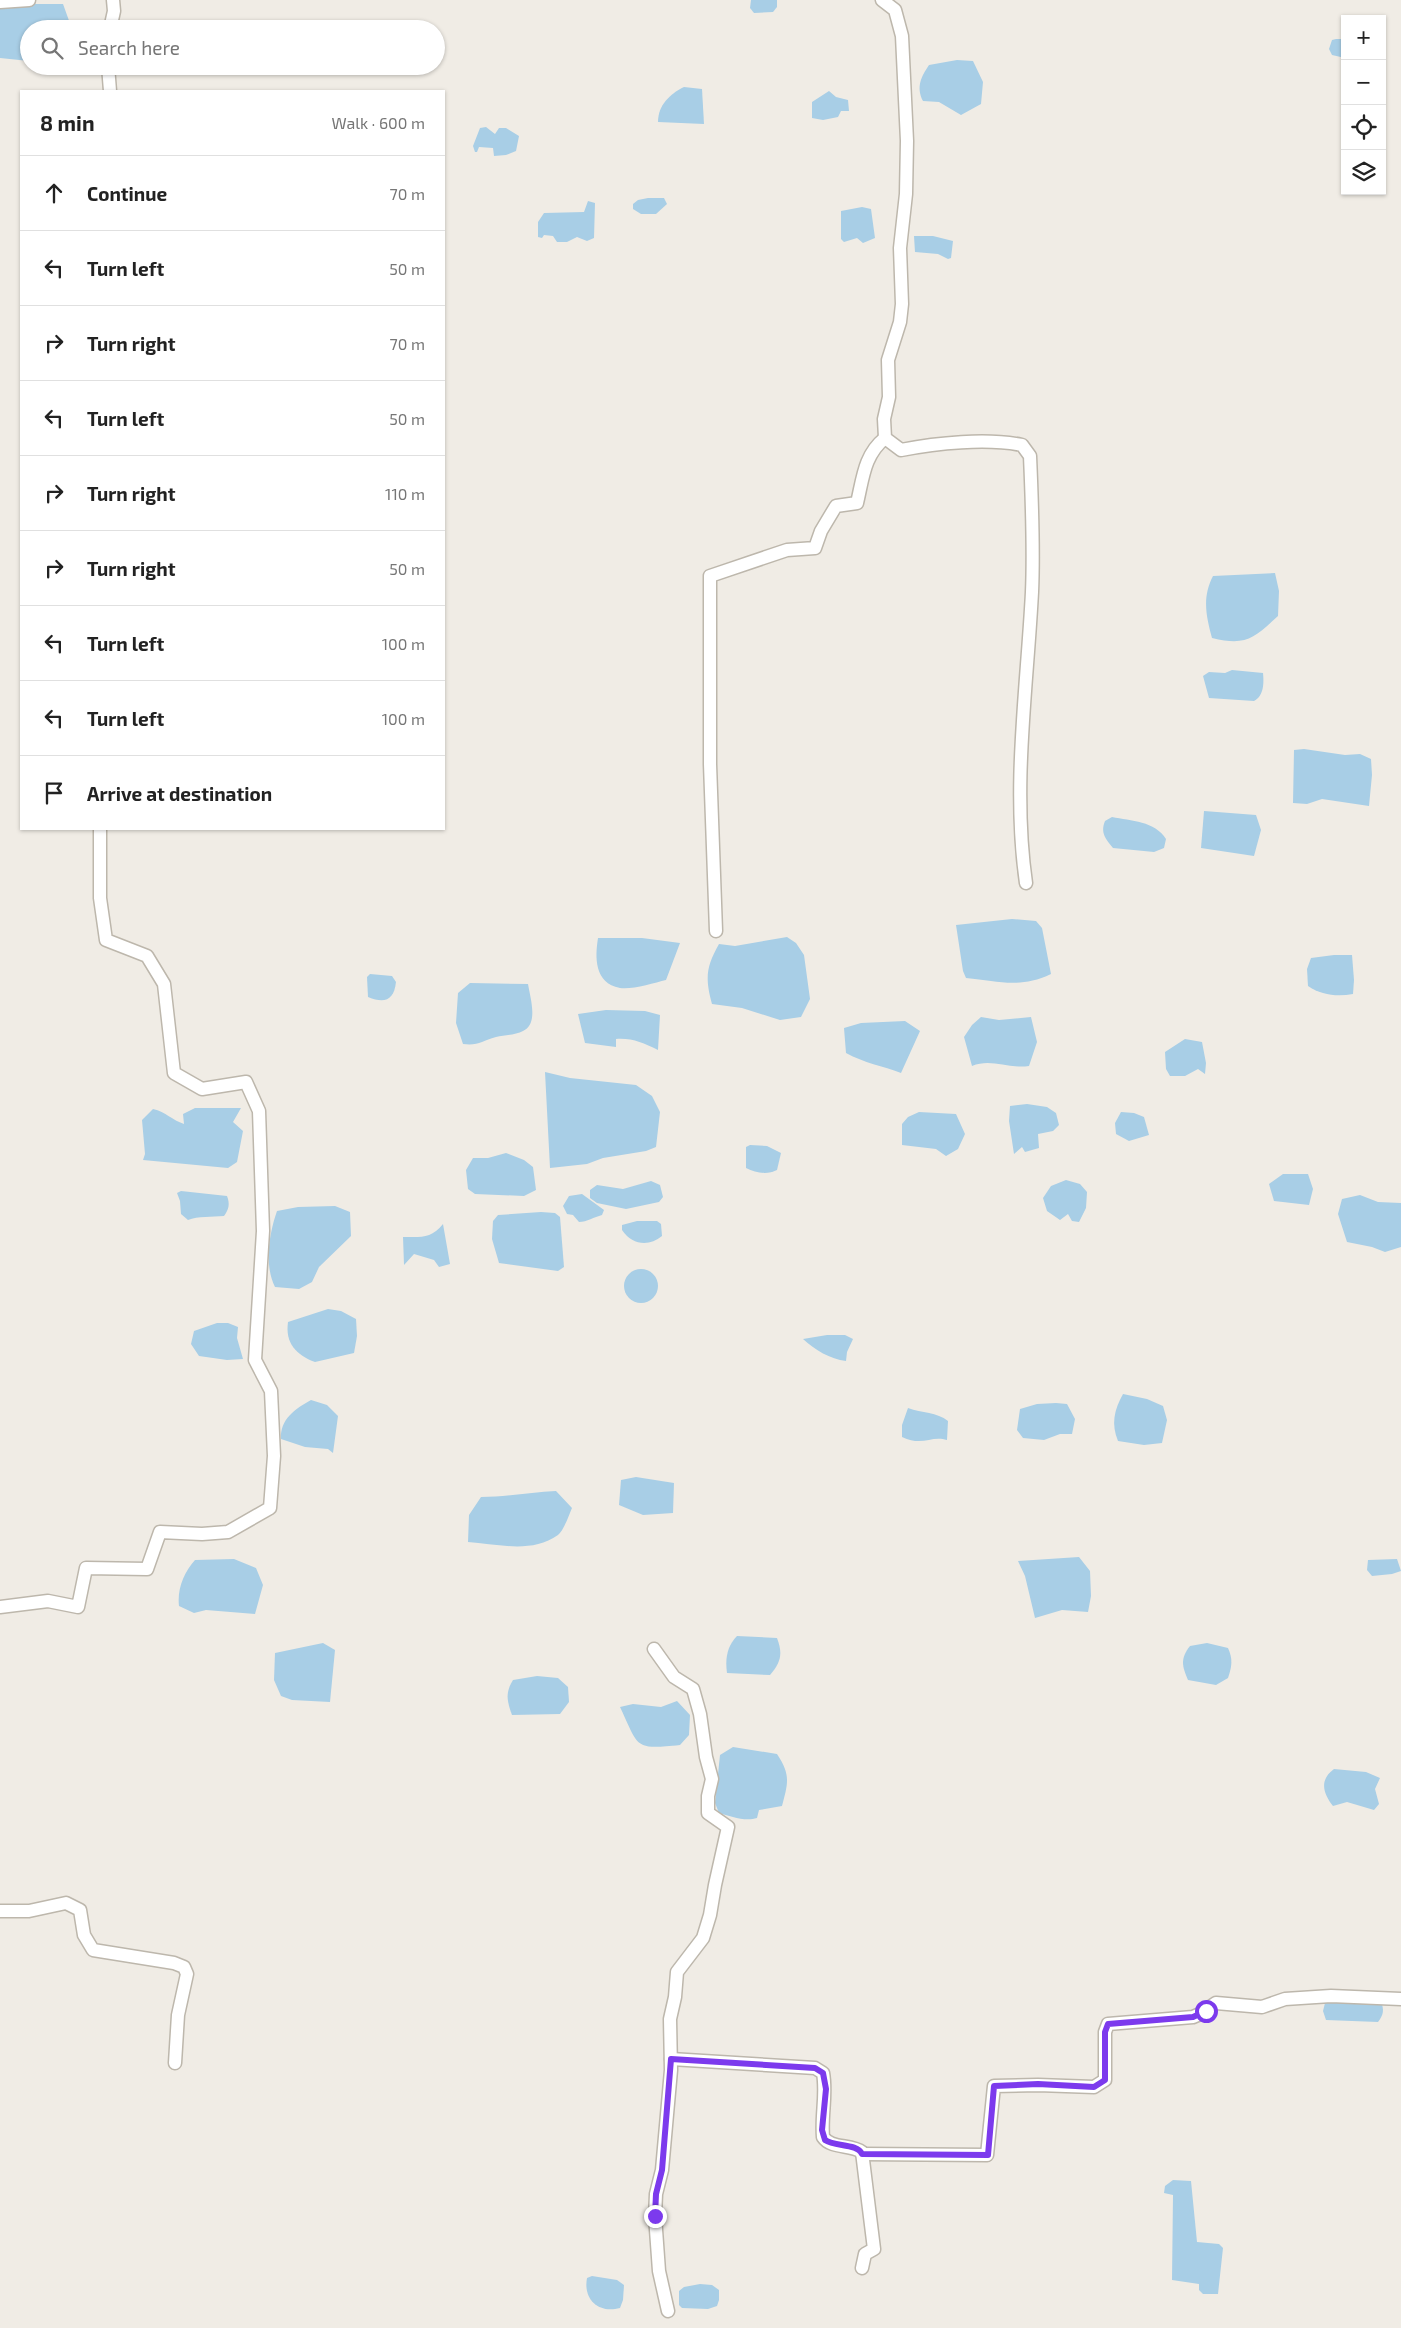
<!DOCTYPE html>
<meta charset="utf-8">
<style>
body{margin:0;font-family:"Exo 2",sans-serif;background:#f2f2f2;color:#222}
.controls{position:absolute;right:15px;top:15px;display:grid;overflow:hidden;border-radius:0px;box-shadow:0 1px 4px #0004}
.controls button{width:45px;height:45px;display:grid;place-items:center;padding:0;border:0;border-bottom:1px solid #e0e0e0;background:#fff;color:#222;font:25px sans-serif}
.stop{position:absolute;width:15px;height:15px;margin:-11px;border:4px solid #7c3aed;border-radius:50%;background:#fff}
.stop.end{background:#7c3aed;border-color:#fff;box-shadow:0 1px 5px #0008}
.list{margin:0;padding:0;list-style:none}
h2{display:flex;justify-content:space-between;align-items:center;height:65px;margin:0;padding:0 20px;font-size:21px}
h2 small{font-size:16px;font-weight:400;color:#767676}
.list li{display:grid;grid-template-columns:32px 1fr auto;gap:15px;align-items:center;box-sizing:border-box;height:75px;padding:0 20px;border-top:1px solid #e0e0e0}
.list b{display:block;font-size:19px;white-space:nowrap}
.list em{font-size:16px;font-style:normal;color:#767676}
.icon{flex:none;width:28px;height:28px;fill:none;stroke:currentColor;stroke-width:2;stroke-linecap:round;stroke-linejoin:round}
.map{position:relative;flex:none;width:1401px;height:2328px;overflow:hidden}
.search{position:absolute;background:#fff;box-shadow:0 1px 4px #0004;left:20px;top:20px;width:425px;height:55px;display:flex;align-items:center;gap:12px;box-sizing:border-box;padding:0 18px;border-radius:28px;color:#767676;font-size:19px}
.panel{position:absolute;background:#fff;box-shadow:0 1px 4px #0004;left:20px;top:90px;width:425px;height:740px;border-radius:0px}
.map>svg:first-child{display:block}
.water{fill:#a8cee6}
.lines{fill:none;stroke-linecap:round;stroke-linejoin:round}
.street-casing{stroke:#bdb7ac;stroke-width:15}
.street{stroke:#fff;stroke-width:12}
.route{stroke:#7c3aed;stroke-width:6}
</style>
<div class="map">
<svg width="1401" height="2328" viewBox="0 0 1401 2328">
<rect width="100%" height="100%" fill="#f0ece5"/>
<g class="water">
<polygon points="751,0 777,0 777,7 773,12 754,13 750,8"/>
<polygon points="0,4 63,4 72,29 29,29 29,61 0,58"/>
<polygon points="1336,39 1345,39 1345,58 1332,55 1329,49 1332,40"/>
<path d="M957,60L973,61L983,82L981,104L961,115L939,102L923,101C916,87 921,77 929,65Z"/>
<path d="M684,87L702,89L704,124L658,122C658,105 670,94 684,87Z"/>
<polygon points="829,91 836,97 848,100 849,111 841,111 838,117 823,120 812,118 812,102"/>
<polygon points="486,127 495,134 499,128 506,128 519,136 516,151 506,155 494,156 493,148 479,147 477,152 475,152 473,146 480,128"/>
<polygon points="648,198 664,198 667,204 656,214 641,214 633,209 633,204 638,200"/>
<polygon points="588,201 595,203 594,238 587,241 577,237 567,242 557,242 553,236 544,235 542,238 538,237 538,222 544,213 584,212"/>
<polygon points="862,207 871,209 875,238 863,243 857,238 844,242 841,239 841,211"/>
<polygon points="914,236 933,236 953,241 951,258 948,259 938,254 915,252"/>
<path d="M1275,573L1279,591L1278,616C1253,639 1246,646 1212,638C1206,616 1202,597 1213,576Z"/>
<path d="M1232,670L1263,673C1264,683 1264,696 1254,701L1209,698L1203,676L1209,672L1225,673Z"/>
<polygon points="1304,749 1345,755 1360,754 1371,759 1372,775 1369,806 1322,799 1307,804 1293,803 1294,750"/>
<polygon points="1204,811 1256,815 1261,830 1254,856 1201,848"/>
<path d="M1112,817C1131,821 1155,821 1166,839L1164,848L1154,852L1113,848C1106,839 1100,833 1105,821Z"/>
<path d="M1012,919L1036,921L1042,928L1051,974C1019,989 999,981 966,978L963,971L956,925Z"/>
<path d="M787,937L796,943L804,955L810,999L801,1017L780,1020L742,1008L712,1004C705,978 706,967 719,944L735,946Z"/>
<path d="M598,938H642L680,943L666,980C654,983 631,990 620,988C594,983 595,957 598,938Z"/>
<path d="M1334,955H1352L1354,980L1353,994C1337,997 1321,995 1308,986L1307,969L1311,958Z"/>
<path d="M370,974L392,976L396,982C394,1000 385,1004 368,997L367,977Z"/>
<path d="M470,983L528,984C530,997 539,1024 523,1031C516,1035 505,1035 496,1037C482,1041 478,1046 463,1044L456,1023L458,993Z"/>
<path d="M606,1010L645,1011L660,1015L658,1050C643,1043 633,1038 616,1039V1047L585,1043L578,1014Z"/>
<path d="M981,1017L999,1020L1031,1017L1037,1042L1029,1066C1008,1069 991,1058 972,1066L964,1037L972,1025Z"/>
<path d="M905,1021L920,1031L901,1073C883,1066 864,1063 846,1053L844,1028L861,1023Z"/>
<polygon points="1185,1039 1202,1042 1206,1063 1205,1074 1198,1069 1185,1076 1170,1076 1166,1069 1165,1052"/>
<polygon points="545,1072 570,1078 636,1085 652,1096 660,1112 656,1147 646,1151 603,1158 587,1164 550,1168"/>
<polygon points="1027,1104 1047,1107 1056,1113 1059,1125 1053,1131 1038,1134 1039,1148 1025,1152 1022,1147 1014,1154 1009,1121 1010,1106"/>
<path d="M195,1108H241L233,1122L243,1131L237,1162L228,1168L143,1160L145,1154L142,1120L153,1109C166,1112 172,1120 184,1124L183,1114Z"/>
<polygon points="919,1112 956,1114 965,1134 958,1149 946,1156 936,1149 902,1145 902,1124 908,1117"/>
<polygon points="1121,1112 1134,1113 1144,1117 1149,1135 1129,1141 1116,1134 1115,1123"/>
<path d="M750,1145L767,1146L781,1153L777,1170C767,1175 756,1173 746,1168V1147Z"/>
<polygon points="506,1153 524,1160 533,1167 536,1190 524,1196 475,1194 468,1189 466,1170 473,1158 488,1158"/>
<polygon points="1283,1174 1308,1174 1313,1189 1309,1205 1274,1201 1269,1184"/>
<polygon points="1066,1180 1080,1184 1087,1192 1086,1208 1079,1222 1072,1221 1068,1214 1060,1220 1047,1211 1043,1198 1051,1186"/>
<polygon points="651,1181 660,1185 663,1197 659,1202 626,1209 597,1203 590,1198 590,1190 597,1185 623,1189"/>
<path d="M181,1191L227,1196C230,1204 229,1209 224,1216C212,1217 198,1216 188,1220L181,1214L180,1201L177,1193Z"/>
<path d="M582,1194L604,1210L602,1215C594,1217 587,1222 579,1222L573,1215L567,1214L563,1206L569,1196Z"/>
<polygon points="1360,1195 1378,1202 1401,1203 1401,1247 1385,1252 1372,1247 1347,1242 1338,1214 1342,1199"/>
<path d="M335,1206L350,1212L351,1236L319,1267L312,1282L299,1289L275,1287C264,1265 269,1234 277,1211L298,1207Z"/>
<polygon points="541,1212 555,1213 560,1217 564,1267 558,1271 499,1263 492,1239 493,1221 498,1215"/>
<path d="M637,1221H657L661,1224L662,1236C649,1247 632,1245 622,1230V1225Z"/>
<path d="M443,1224L450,1264L439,1267L434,1260L414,1254L404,1265L403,1237C421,1237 431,1239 443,1224Z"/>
<circle cx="641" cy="1286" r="17"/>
<path d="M328,1309L341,1311L356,1319L357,1336L354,1353L315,1362C296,1355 285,1343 288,1322Z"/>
<polygon points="217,1323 228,1323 238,1327 237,1338 243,1359 227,1360 199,1356 191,1344 194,1331"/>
<path d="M827,1335H845L853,1339L847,1352L846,1361C830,1359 815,1350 803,1339Z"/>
<path d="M1123,1394L1147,1399L1163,1406L1167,1420L1162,1443L1144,1445L1118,1441C1111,1424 1114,1410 1123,1394Z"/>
<path d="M311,1400L327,1405L338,1416L333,1453L328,1449L305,1447L281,1439C280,1419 295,1409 311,1400Z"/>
<polygon points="1056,1403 1067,1404 1075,1419 1072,1434 1060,1434 1044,1440 1023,1438 1017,1430 1020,1409 1037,1404"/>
<path d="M908,1408C922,1413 937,1412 948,1421L947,1440C931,1435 923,1447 902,1437V1425Z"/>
<polygon points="636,1477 674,1483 673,1513 643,1515 619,1505 621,1480"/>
<path d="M556,1491L572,1508C569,1515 564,1530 558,1535C531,1554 498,1544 468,1542L469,1515L481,1497C506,1497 531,1492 556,1491Z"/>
<polygon points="1079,1557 1090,1571 1091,1596 1088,1612 1062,1610 1035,1618 1025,1576 1018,1561"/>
<path d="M234,1559L256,1568L263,1585L255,1614L206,1610L194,1613L179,1606C177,1589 184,1572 195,1560Z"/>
<polygon points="1397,1559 1401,1571 1392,1574 1372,1576 1367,1570 1368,1560"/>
<path d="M737,1636L777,1638C783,1654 781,1662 770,1675L727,1673C725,1659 727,1646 737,1636Z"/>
<polygon points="323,1643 335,1650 330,1702 292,1700 281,1696 274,1680 275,1653"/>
<path d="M1207,1643L1228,1648C1233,1659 1232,1666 1228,1678L1216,1685L1188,1680C1182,1666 1180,1659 1190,1646Z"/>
<path d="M537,1676L558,1678L568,1687L569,1702L560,1714L512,1715C507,1701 505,1693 513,1680Z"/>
<path d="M677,1701L690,1715L689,1735L680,1745C633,1750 639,1747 620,1707L633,1704L661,1707Z"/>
<path d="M733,1747L777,1754C791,1775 788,1783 782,1806L759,1810L757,1818C745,1822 730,1816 719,1813L715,1803L720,1755Z"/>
<path d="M1334,1769L1366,1772L1380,1778L1375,1789L1379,1804L1374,1810L1347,1802L1333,1806C1323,1793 1319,1780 1334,1769Z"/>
<path d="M1326,1999L1381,2001C1384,2010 1384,2014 1378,2022L1326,2020L1323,2011Z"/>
<polygon points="1173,2180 1191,2181 1197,2242 1219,2244 1223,2248 1218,2294 1203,2294 1199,2290 1199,2284 1172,2280 1173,2195 1164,2193 1165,2186"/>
<path d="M592,2276L617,2280L624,2285L623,2300L620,2308C598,2314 583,2299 587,2278Z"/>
<polygon points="700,2284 712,2285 719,2290 719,2300 717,2306 708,2309 682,2308 679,2305 679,2291 684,2287"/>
</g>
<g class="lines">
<g class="street-casing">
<g id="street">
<path d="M882,0L895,10L902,36L907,141L906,194L900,248L902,304L900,322L888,360L889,397L884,419L885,438L901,450C937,443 986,438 1022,445L1030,456C1032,501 1034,547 1032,592C1027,689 1012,787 1026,883"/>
<polyline points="0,2 29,0"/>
<polyline points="110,29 114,11 113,0"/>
<polyline points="108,66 110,91"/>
<path d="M716,931L710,764V576L787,550L815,548L821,531L836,506L857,503C863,478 864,455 885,438"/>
<polyline points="0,1607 48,1601 78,1607 86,1568 147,1569 160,1532 202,1534 228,1532 270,1508 274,1456 271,1391 255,1360 263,1231 259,1111 246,1082 202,1089 174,1073 164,984 147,956 106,940 100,898 100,829"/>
<polyline points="654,1649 674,1677 693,1689 700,1714 706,1757 712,1779 708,1796 708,1813 728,1827 715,1885 710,1915 703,1938 677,1972 675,1997 670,2019 671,2070 662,2170 656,2194 655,2216 659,2271 668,2311"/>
<polyline points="0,1911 29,1911 66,1903 80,1910 84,1935 93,1950 174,1963 184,1967 187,1974 178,2015 175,2063"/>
<path d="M671,2059L815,2068L823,2073C827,2094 821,2115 823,2137C831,2149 851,2144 862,2152L874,2249L865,2254L862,2268"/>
<polyline points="862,2154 987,2155 994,2086 1038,2085 1094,2087 1105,2080 1105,2032 1108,2024 1193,2017 1200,2014 1216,2003 1262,2007 1285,1999 1331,1996 1401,1999"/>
</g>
</g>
<use href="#street" class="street"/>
</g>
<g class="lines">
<path class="route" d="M655,2216L656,2194L662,2170L671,2059L815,2068L823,2073L826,2089L822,2130L825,2140C835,2147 857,2143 862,2154L988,2155L994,2086L1038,2084L1094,2087L1105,2080V2032L1108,2024L1193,2017L1206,2011"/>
</g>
</svg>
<div class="controls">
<button>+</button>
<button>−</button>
<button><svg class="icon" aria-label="locate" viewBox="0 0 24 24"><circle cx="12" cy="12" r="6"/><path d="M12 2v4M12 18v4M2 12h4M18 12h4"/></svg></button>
<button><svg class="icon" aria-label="layers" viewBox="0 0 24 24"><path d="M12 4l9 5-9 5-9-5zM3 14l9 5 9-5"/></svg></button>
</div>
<div class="stop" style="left:1206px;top:2011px"></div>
<div class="stop end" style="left:655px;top:2216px"></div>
<div class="search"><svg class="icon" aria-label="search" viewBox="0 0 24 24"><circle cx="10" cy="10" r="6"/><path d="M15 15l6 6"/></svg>Search here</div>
<section class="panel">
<h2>8 min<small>Walk · 600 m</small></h2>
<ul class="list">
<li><svg class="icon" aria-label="ahead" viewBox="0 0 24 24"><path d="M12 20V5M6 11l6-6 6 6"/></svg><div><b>Continue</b></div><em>70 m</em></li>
<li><svg class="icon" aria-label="left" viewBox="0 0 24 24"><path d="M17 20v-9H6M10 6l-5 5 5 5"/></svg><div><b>Turn left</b></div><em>50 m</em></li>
<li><svg class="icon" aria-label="right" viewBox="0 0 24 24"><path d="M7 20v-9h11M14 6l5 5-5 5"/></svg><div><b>Turn right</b></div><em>70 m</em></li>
<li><svg class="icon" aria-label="left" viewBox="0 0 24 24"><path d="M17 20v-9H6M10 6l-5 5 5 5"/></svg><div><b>Turn left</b></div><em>50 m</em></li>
<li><svg class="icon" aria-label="right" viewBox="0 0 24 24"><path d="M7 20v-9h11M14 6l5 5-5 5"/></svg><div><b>Turn right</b></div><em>110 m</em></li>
<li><svg class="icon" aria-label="right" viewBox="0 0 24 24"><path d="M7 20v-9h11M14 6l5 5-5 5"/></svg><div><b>Turn right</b></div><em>50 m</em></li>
<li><svg class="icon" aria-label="left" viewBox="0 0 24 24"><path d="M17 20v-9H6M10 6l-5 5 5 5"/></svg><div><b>Turn left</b></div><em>100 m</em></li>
<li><svg class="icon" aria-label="left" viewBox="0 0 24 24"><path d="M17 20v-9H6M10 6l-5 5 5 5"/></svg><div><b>Turn left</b></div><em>100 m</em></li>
<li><svg class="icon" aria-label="arrive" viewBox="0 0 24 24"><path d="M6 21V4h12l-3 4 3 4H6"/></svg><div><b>Arrive at destination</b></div></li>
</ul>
</section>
</div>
